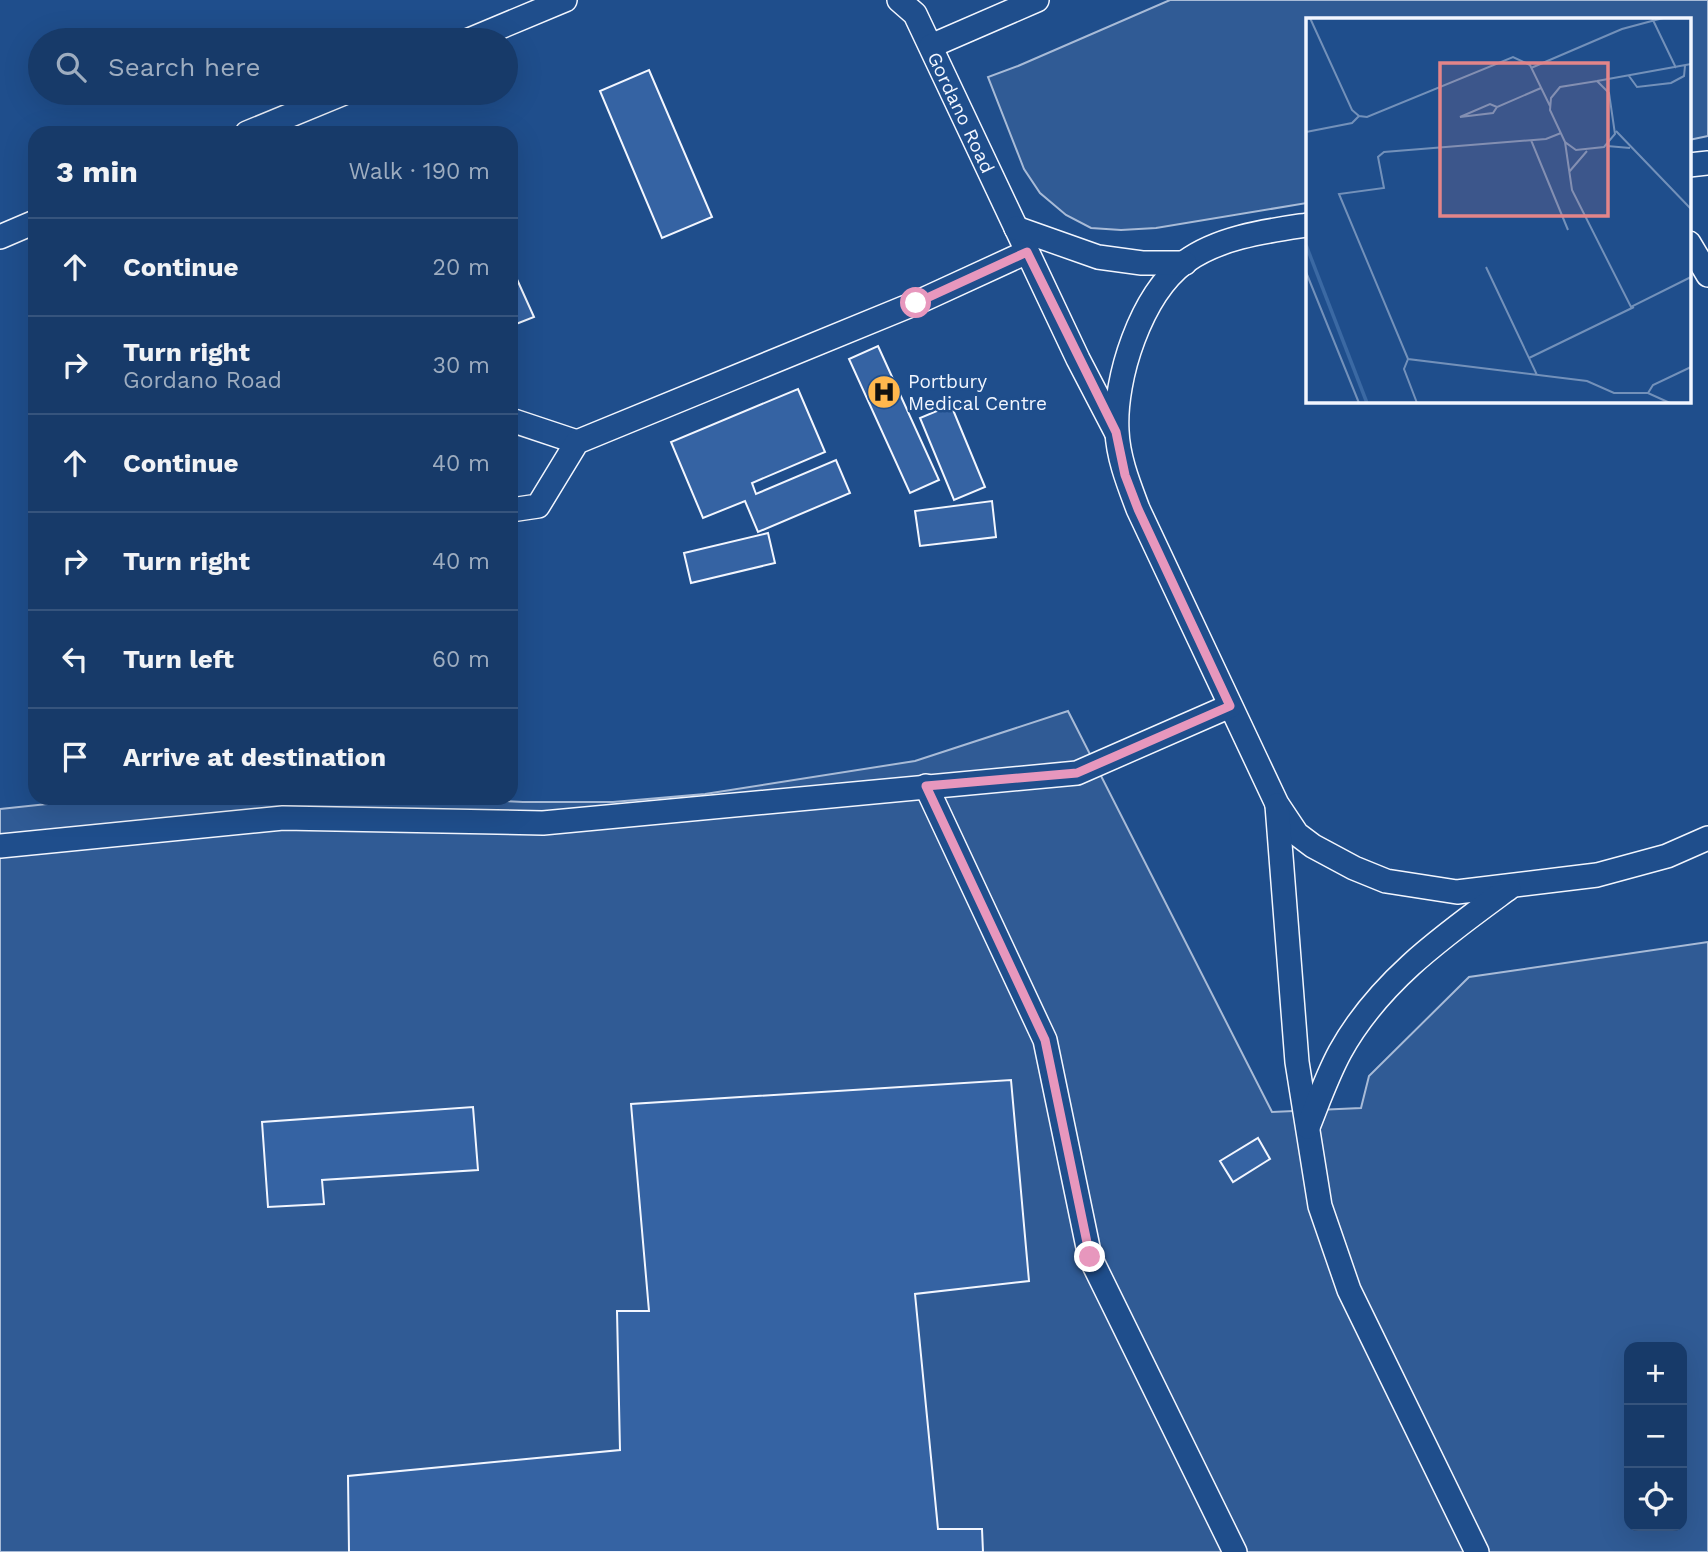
<!DOCTYPE html>
<meta charset="utf-8">
<style>
body{margin:0;font-family:"Work Sans",sans-serif;background:#20416f;color:#f1f3f6}
.controls{position:absolute;right:21px;bottom:21px;display:grid;overflow:hidden;border-radius:14px;box-shadow:0 7px 28px #0002}
.controls button{width:63px;height:63px;display:grid;place-items:center;padding:0;border:0;border-bottom:2px solid #36547d;background:#173a69;color:#f1f3f6;font:35px sans-serif}
.stop{position:absolute;width:21px;height:21px;margin:-16px;border:5px solid #e797bd;border-radius:50%;background:#fff}
.stop.end{background:#e797bd;border-color:#fff;box-shadow:0 2px 7px #0008}
.list{margin:0;padding:0;list-style:none}
h2{display:flex;justify-content:space-between;align-items:center;height:91px;margin:0;padding:0 28px;font-size:30px}
h2 small{font-size:23px;font-weight:400;color:#9eadc0}
.list li{display:grid;grid-template-columns:46px 1fr auto;gap:21px;align-items:center;box-sizing:border-box;height:98px;padding:0 28px;border-top:2px solid #36547d}
.list b{display:block;font-size:26px;white-space:nowrap}
.list p{margin:0;font-size:23px;white-space:nowrap;color:#9eadc0}
.list em{font-size:23px;font-style:normal;color:#9eadc0}
.icon{flex:none;width:38px;height:38px;fill:none;stroke:currentColor;stroke-width:2;stroke-linecap:round;stroke-linejoin:round}
.map{position:relative;flex:none;width:1708px;height:1552px;overflow:hidden}
.search{position:absolute;background:#173a69;box-shadow:0 7px 28px #0002;left:28px;top:28px;width:490px;height:77px;display:flex;align-items:center;gap:18px;box-sizing:border-box;padding:0 24px;border-radius:38px;color:#9eadc0;font-size:26px}
.panel{position:absolute;background:#173a69;box-shadow:0 7px 28px #0002;left:28px;top:126px;width:490px;height:679px;border-radius:21px}
.map>svg:first-child{display:block}
.parking{fill:#305b95;stroke:#a8bbd7;stroke-width:2;fill-rule:evenodd}
.building{fill:#3563a3;stroke:#f2f6ff;stroke-width:2}
.lines{fill:none;stroke-linecap:round;stroke-linejoin:round}
.lane-casing{stroke:#f2f6ff;stroke-width:26}
.lane{stroke:#1f4e8c;stroke-width:23}
.route{stroke:#e797bd;stroke-width:9}
.labels{text-anchor:middle;dominant-baseline:central;stroke-width:5;stroke-linejoin:round;paint-order:stroke}
.street-label{font-size:19px;fill:#f2f6ff;stroke:#1f4e8c}
.poi-label{font-size:19px;fill:#f2f6ff;stroke:#1f4e8c;text-anchor:start}
.inset-river{fill:none;stroke:#3b69a3;stroke-width:3.5}
.inset-road{fill:none;stroke:#7391ba;stroke-width:2}
.view{fill:#e38589;fill-opacity:0.15;stroke:#e38589;stroke-width:3.5}
.inset-edge{fill:none;stroke:#f2f6ff;stroke-width:3.5}
</style>
<div class="map">
<svg width="1708" height="1552" viewBox="0 0 1708 1552">
<rect width="100%" height="100%" fill="#1f4e8c"/>
<g class="parking">
<polygon points="1170,0 1708,0 1708,136 1689,140 1689,19 1307,19 1307,203 1156,228 1121,230 1091,228 1066,215 1040,193 1024,169 988,77 1018,66"/>
<path d="M1068,711L1272,1112L1361,1108L1369,1076L1469,977L1708,942V1552H0V809L104,798H454L523,802H613L705,794L915,761ZM1629,1347H1682V1526H1629Z"/>
</g>
<g class="building">
<polygon points="649,70 712,217 662,238 600,91"/>
<polygon points="511,266 534,317 511,326"/>
<polygon points="878,346 939,480 910,493 849,359"/>
<polygon points="798,389 825,452 752,483 756,494 836,460 850,493 758,532 745,501 703,518 671,442"/>
<polygon points="951,405 985,487 954,500 920,418"/>
<polygon points="992,501 996,537 920,546 915,511"/>
<polygon points="768,533 775,563 691,583 684,553"/>
<polygon points="1011,1080 1029,1281 915,1294 938,1529 982,1529 983,1552 349,1552 348,1476 620,1450 617,1311 649,1311 631,1104"/>
<polygon points="473,1107 478,1170 322,1180 324,1204 268,1207 262,1122"/>
<polygon points="1258,1138 1270,1159 1233,1182 1220,1161"/>
</g>
<g class="lines">
<g class="lane-casing">
<g id="lane">
<path id="s1" d="M899,0L915,14L1078,359L1116,432"/>
<polyline points="469,40 565,0"/>
<polyline points="931,46 1037,0"/>
<polyline points="247,133 344,93"/>
<polyline points="1689,165 1708,163"/>
<path d="M1307,225C1267,231 1219,237 1185,262C1141,295 1114,378 1117,431C1118,458 1129,485 1138,509L1277,804L1297,834L1313,846L1354,868L1386,881L1457,892L1597,875L1667,856L1708,838"/>
<polyline points="1016,228 1098,257 1142,263 1185,263"/>
<polyline points="0,237 35,222"/>
<polyline points="1689,243 1708,275"/>
<polyline points="511,420 577,442"/>
<polyline points="511,510 538,506 577,442 916,303 1027,252"/>
<polyline points="926,786 1045,1040 1090,1257 1235,1552"/>
<polyline points="1277,805 1297,1062 1320,1206 1349,1290 1477,1552"/>
<polyline points="0,846 283,818 543,823 1077,773 1230,706"/>
<path d="M1308,1127C1318,1102 1327,1076 1340,1052C1379,981 1445,935 1509,888"/>
</g>
</g>
<use href="#lane" class="lane"/>
</g>
<g class="lines">
<polyline class="route" points="916,303 1027,252 1116,432 1125,475 1138,509 1230,706 1077,773 926,786 1045,1040 1090,1257"/>
</g>
<defs>
<g id="hospital-disc" transform="scale(1.75)"><circle r="9.5" fill="#ffb74d" stroke="#1f4e8c"/><path d="M-5-5h3v3.5h4V-5h3V5h-3V1.5h-4V5h-3Z" fill="#111"/></g>
</defs>
<g fill-rule="evenodd">
<use href="#hospital-disc" x="884" y="392"/>
</g>
<g class="labels">
<g class="street-label">
<text stroke="none"><textPath href="#s1" startOffset="130">Gordano Road</textPath></text>
</g>
<g class="poi-label">
<text x="908" y="381">Portbury<tspan x="908" dy="22">Medical Centre</tspan></text>
</g>
</g>
<g transform="translate(1306 18)">
<rect width="385" height="385" fill="#1f4e8c"/>
<path class="inset-river" d="M0,227L61,385"/>
<path class="inset-road" d="M4,0L46,92L53,98L61,99L207,39L224,47L244,88M346,0L370,50M225,50L316,11L357,0M323,58L331,69L365,65L378,58L379,48M291,63L303,75L309,116L298,129L270,132L259,124L244,92L245,80L254,69ZM291,63L385,46M191,89L184,86L154,99L187,95L191,89L235,70M310,113L385,191M0,114L46,105L53,98M255,115L240,121L78,134L72,139L78,170L33,176L102,341L281,363L308,375H342L364,385M225,122L262,212M259,124L266,172L325,289L385,259M301,128L324,130M263,154L281,133M180,249L231,357M0,254L53,385M223,340L328,289M102,341L98,351L111,385M342,375L347,367L385,349"/>
<path class="view" d="M134,45H302V198H134Z"/>
<rect width="385" height="385" class="inset-edge"/>
</g>
</svg>
<div class="controls">
<button>+</button>
<button>−</button>
<button><svg class="icon" aria-label="locate" viewBox="0 0 24 24"><circle cx="12" cy="12" r="6"/><path d="M12 2v4M12 18v4M2 12h4M18 12h4"/></svg></button>
</div>
<div class="stop" style="left:916px;top:303px"></div>
<div class="stop end" style="left:1090px;top:1257px"></div>
<div class="search"><svg class="icon" aria-label="search" viewBox="0 0 24 24"><circle cx="10" cy="10" r="6"/><path d="M15 15l6 6"/></svg>Search here</div>
<section class="panel">
<h2>3 min<small>Walk · 190 m</small></h2>
<ul class="list">
<li><svg class="icon" aria-label="ahead" viewBox="0 0 24 24"><path d="M12 20V5M6 11l6-6 6 6"/></svg><div><b>Continue</b></div><em>20 m</em></li>
<li><svg class="icon" aria-label="right" viewBox="0 0 24 24"><path d="M7 20v-9h11M14 6l5 5-5 5"/></svg><div><b>Turn right</b><p>Gordano Road</p></div><em>30 m</em></li>
<li><svg class="icon" aria-label="ahead" viewBox="0 0 24 24"><path d="M12 20V5M6 11l6-6 6 6"/></svg><div><b>Continue</b></div><em>40 m</em></li>
<li><svg class="icon" aria-label="right" viewBox="0 0 24 24"><path d="M7 20v-9h11M14 6l5 5-5 5"/></svg><div><b>Turn right</b></div><em>40 m</em></li>
<li><svg class="icon" aria-label="left" viewBox="0 0 24 24"><path d="M17 20v-9H6M10 6l-5 5 5 5"/></svg><div><b>Turn left</b></div><em>60 m</em></li>
<li><svg class="icon" aria-label="arrive" viewBox="0 0 24 24"><path d="M6 21V4h12l-3 4 3 4H6"/></svg><div><b>Arrive at destination</b></div></li>
</ul>
</section>
</div>
